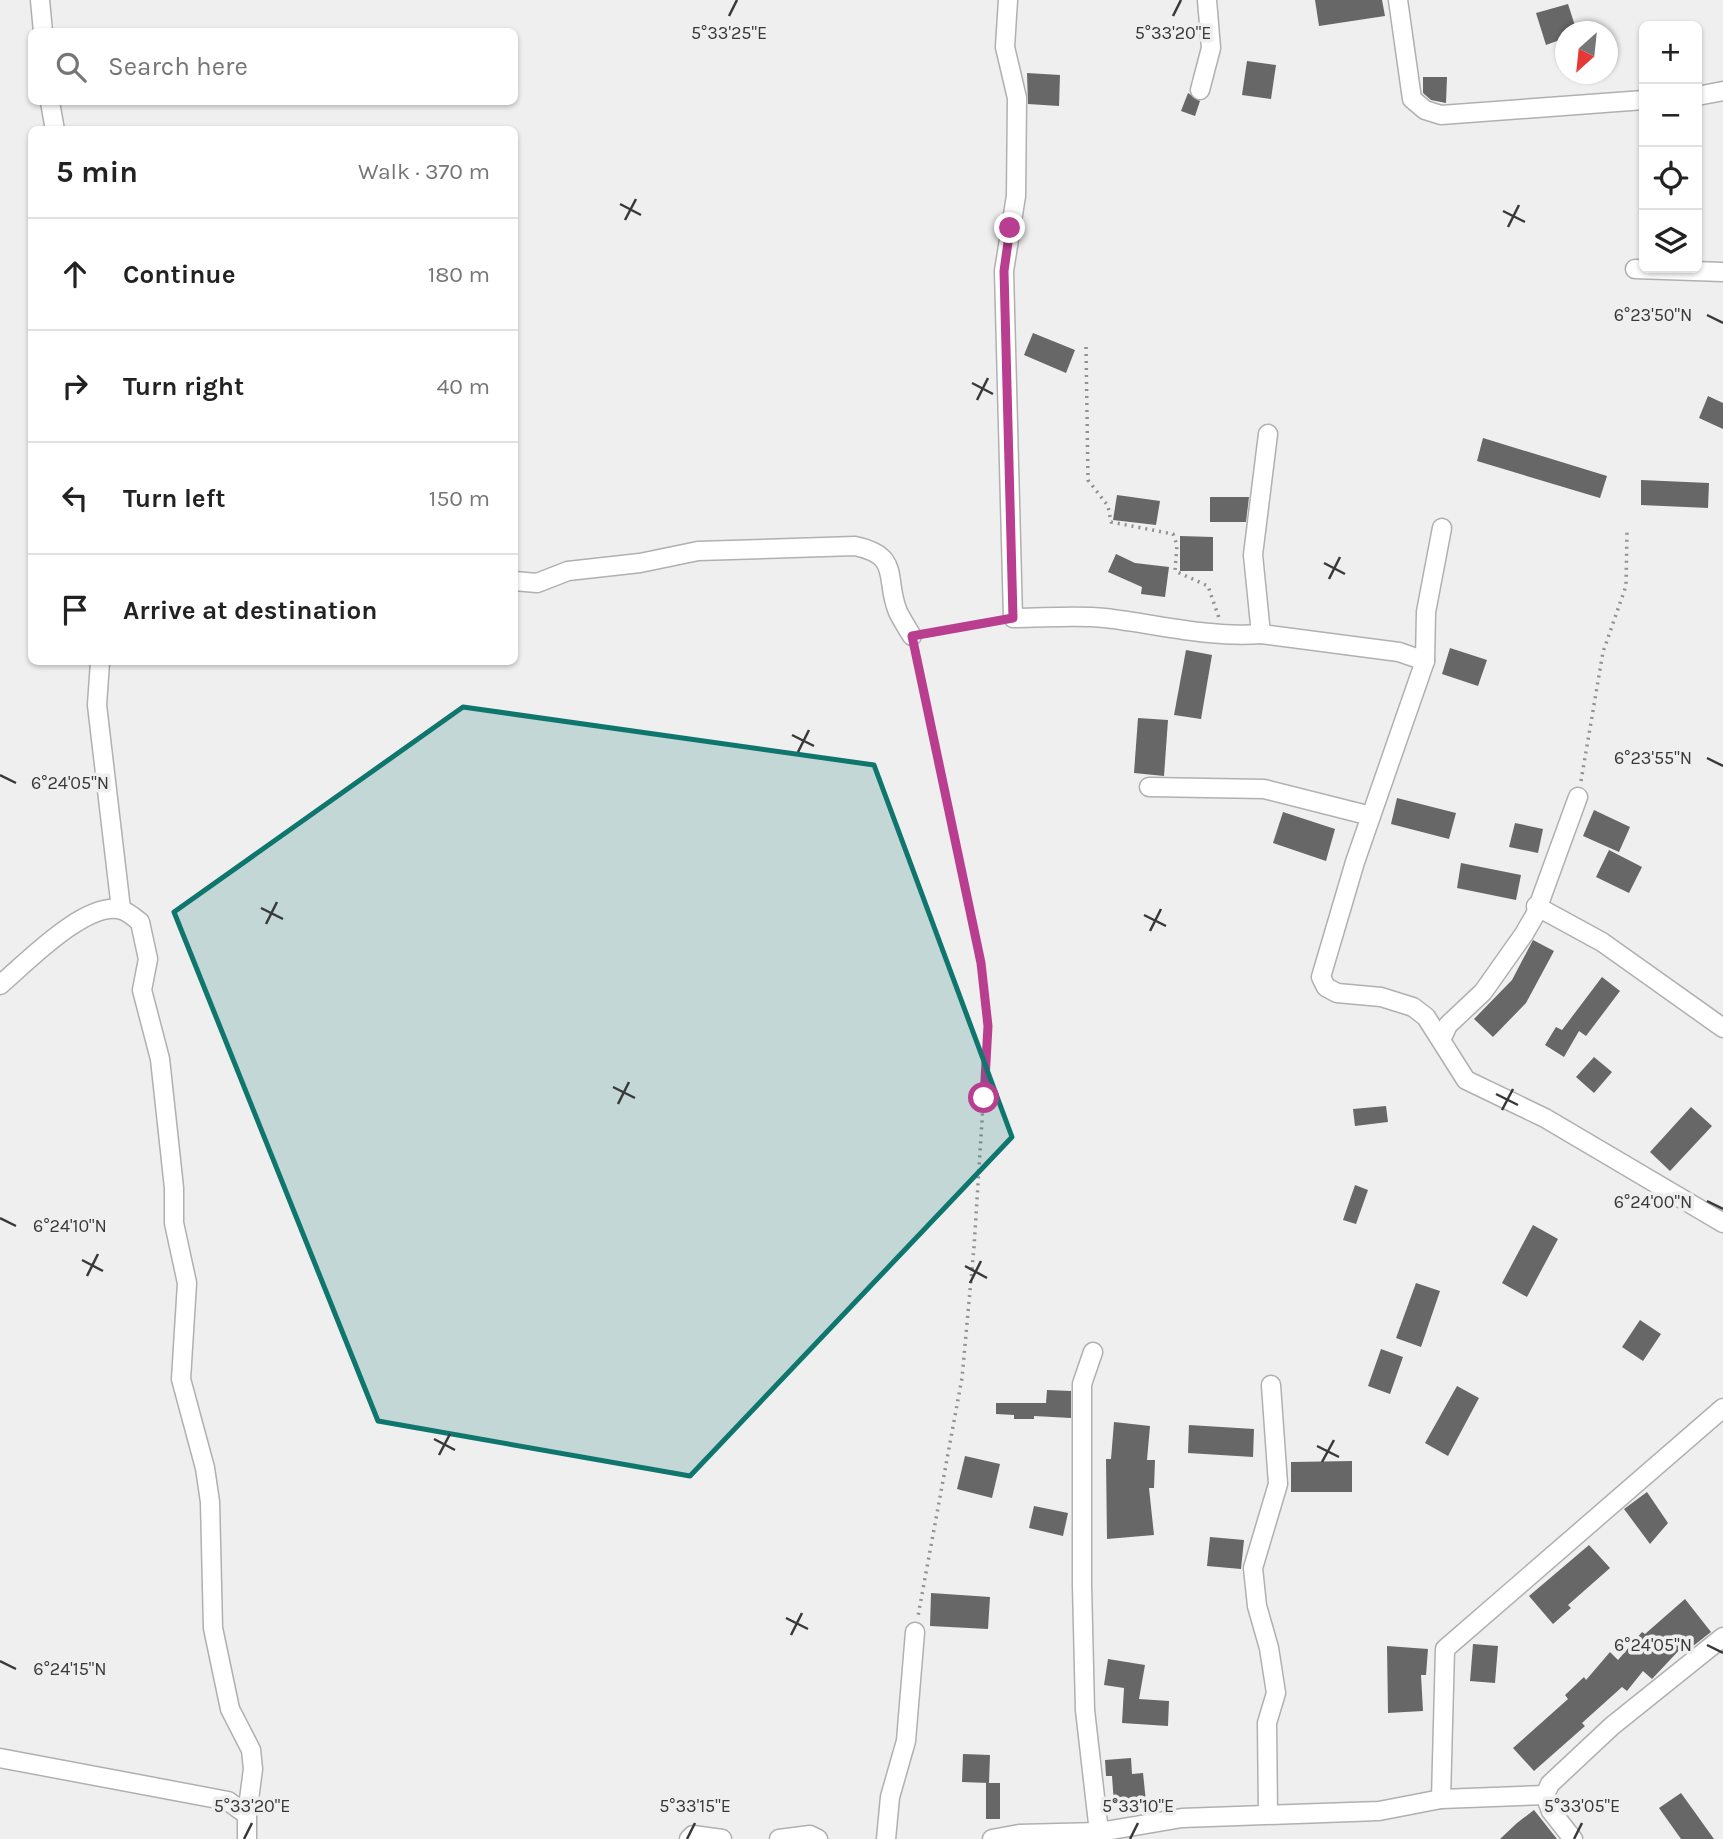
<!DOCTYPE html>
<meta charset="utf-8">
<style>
body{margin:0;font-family:Karla,sans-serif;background:#f6f6f6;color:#222}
.controls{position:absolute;right:21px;top:21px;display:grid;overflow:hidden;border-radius:10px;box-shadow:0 2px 5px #0004}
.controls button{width:63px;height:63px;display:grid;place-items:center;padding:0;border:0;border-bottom:2px solid #e0e0e0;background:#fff;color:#222;font:35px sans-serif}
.compass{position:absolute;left:1555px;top:21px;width:63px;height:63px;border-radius:50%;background:#fff;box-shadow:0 2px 5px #0004;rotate:207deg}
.stop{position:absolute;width:21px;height:21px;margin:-16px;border:5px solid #ba3e8f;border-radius:50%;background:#fff}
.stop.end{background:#ba3e8f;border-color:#fff;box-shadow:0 2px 7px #0008}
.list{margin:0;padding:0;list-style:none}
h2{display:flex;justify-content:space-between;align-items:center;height:91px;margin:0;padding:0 28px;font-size:30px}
h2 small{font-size:23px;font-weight:400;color:#767676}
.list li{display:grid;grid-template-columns:46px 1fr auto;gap:21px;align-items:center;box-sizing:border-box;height:112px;padding:0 28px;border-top:2px solid #e0e0e0}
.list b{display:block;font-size:26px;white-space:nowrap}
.list em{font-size:23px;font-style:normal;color:#767676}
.icon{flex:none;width:38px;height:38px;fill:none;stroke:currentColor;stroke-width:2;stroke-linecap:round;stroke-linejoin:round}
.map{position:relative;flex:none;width:1723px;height:1839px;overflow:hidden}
.search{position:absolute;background:#fff;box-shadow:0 2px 5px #0004;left:28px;top:28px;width:490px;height:77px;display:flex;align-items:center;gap:18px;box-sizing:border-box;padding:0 24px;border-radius:10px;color:#767676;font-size:26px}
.panel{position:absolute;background:#fff;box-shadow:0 2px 5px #0004;left:28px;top:126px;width:490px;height:539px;border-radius:10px}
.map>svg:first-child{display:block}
.building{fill:#686767}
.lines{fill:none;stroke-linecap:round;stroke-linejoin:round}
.street-casing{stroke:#b0b0b1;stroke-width:21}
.path{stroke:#919192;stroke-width:3.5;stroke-dasharray:2 5;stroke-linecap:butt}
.street{stroke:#fff;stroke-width:18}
.route{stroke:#ba3e8f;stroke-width:9}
.marked{fill:#0f766e;fill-opacity:0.2;stroke:#0f766e;stroke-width:5;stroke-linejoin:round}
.ticks{fill:none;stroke:#39393a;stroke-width:2.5}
.ticks-label{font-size:18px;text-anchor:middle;fill:#39393a;stroke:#efeff0;stroke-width:7;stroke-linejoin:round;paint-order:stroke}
</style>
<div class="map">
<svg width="1723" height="1839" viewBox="0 0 1723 1839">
<rect width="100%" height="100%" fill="#efeff0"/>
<g class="building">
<polygon points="1315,0 1382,0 1385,16 1319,26"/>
<polygon points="1568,4 1577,32 1565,32 1565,38 1546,45 1536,13"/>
<polygon points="1247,61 1276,65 1271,99 1242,95"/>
<polygon points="1027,73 1060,75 1059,106 1028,104"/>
<polygon points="1423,77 1447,77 1446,103 1431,100 1423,93"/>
<polygon points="1188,93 1200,101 1195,116 1181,111"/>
<polygon points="1033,333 1075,350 1066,373 1024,355"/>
<polygon points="1708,396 1723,403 1723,429 1699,418"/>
<polygon points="1483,438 1607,476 1600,498 1477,461"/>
<polygon points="1641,480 1709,483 1708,508 1641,505"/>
<polygon points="1117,495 1160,501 1156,525 1113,520"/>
<polygon points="1210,497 1249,497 1246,522 1210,522"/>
<polygon points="1180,536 1213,537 1213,571 1180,571"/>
<polygon points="1116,554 1135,563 1169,567 1165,597 1141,594 1142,587 1108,572"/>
<polygon points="1450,648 1487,660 1478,686 1442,674"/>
<polygon points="1186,650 1212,655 1201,719 1174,715"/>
<polygon points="1138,718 1168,720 1164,776 1134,773"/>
<polygon points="1397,798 1456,813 1449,839 1391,824"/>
<polygon points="1594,810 1630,827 1619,852 1583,836"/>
<polygon points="1283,812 1335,829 1326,861 1273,843"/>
<polygon points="1515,823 1543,829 1538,853 1509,847"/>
<polygon points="1609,850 1642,867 1629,893 1596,877"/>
<polygon points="1461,863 1521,875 1516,900 1457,888"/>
<polygon points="1533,940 1554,951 1526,1003 1493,1037 1474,1019 1512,980"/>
<polygon points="1602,977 1620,991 1586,1036 1579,1031 1564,1057 1545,1045 1556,1027 1562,1030"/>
<polygon points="1594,1057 1612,1072 1594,1093 1576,1077"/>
<polygon points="1386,1106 1388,1122 1355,1126 1353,1109"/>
<polygon points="1691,1107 1712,1126 1670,1171 1650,1152"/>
<polygon points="1355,1185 1368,1190 1356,1224 1343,1220"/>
<polygon points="1533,1225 1558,1239 1527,1297 1502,1283"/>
<polygon points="1416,1283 1440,1291 1421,1347 1396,1338"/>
<polygon points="1640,1320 1661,1334 1643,1361 1622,1347"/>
<polygon points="1381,1349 1403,1357 1390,1394 1368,1386"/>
<polygon points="1457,1386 1479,1398 1448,1456 1425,1443"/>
<polygon points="1047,1390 1071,1391 1071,1418 1034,1416 1034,1419 1014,1419 1014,1415 996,1414 996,1403 1046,1403"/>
<polygon points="1114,1422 1150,1426 1147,1460 1155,1460 1154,1488 1149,1488 1154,1535 1107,1539 1106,1459 1111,1459"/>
<polygon points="1189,1425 1254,1429 1253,1457 1188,1453"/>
<polygon points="965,1456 1000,1464 992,1498 957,1489"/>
<polygon points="1352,1461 1352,1492 1291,1492 1291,1462"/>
<polygon points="1647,1492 1668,1523 1650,1544 1624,1509"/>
<polygon points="1034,1506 1068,1513 1063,1536 1029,1528"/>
<polygon points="1210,1537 1244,1540 1241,1569 1207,1566"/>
<polygon points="1589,1545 1610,1568 1568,1605 1571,1608 1553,1624 1529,1596"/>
<polygon points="931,1593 990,1597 988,1629 930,1626"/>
<polygon points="1685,1599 1711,1632 1688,1650 1684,1645 1652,1679 1643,1671 1627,1691 1622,1687 1582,1723 1585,1726 1534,1771 1513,1748 1568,1699 1565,1695 1584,1677 1586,1680 1610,1652 1618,1660 1642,1632 1645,1634"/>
<polygon points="1473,1644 1498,1646 1495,1683 1470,1681"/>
<polygon points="1387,1646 1428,1649 1426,1675 1421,1675 1423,1711 1388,1713"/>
<polygon points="1108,1659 1145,1665 1139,1699 1169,1701 1168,1726 1122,1723 1124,1688 1104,1685"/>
<polygon points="963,1754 990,1755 989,1783 962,1782"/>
<polygon points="1131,1758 1132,1774 1143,1773 1146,1802 1114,1804 1112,1776 1106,1776 1105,1760"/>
<rect x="986" y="1783" width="14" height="36"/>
<polygon points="1681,1793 1714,1839 1681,1839 1659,1808"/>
<polygon points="1534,1810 1557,1839 1500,1839 1517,1823"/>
</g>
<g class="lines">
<g class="street-casing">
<g id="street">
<polyline points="40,0 43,32"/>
<path d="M1008,0L1005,47L1017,98L1016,196L1004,271L1013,618C1043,618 1075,615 1105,618C1157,624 1208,638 1261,634"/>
<polyline points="1398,0 1412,99 1425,110 1441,115 1644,100"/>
<polyline points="1200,90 1211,48 1207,0"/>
<polyline points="1697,96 1723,91"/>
<polyline points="50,102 55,130"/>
<polyline points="1635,269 1723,272"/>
<polyline points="1268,434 1253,555 1261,634 1399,652 1425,661 1355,862 1321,977 1326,987 1337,993 1381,997 1413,1007 1426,1017 1466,1080 1545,1118 1723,1223"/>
<path d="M514,581L537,583L568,571L640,563L698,551L855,546C902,556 884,578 898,612C902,620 907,628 912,636"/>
<polyline points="1425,661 1426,612 1442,528"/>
<polyline points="100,662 97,705 121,909"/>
<polyline points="1149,787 1264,789 1371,816"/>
<polyline points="1536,906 1602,942 1723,1028"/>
<path d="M0,985C25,964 87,899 122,910C128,912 135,918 140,922L148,959L142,990L160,1059L174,1188V1223L187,1283L181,1379L205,1468L210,1502L213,1628L230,1709L251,1750L253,1769L247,1815"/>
<polyline points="1441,1040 1448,1025 1483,992 1524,934 1535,915 1578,797"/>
<polyline points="1093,1352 1082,1384 1082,1585 1085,1710 1099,1832"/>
<polyline points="0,1758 228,1801 247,1815 247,1839"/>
<polyline points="1441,1799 1445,1649 1723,1408"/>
<polyline points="1268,1813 1267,1723 1276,1693 1269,1648 1257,1606 1253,1568 1278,1484 1271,1385"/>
<polyline points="689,1839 693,1835 722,1839"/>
<polyline points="779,1839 810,1835 818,1839"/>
<polyline points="886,1839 890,1797 906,1741 915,1632"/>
<polyline points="992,1839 1019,1834 1099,1832 1182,1818 1379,1811 1441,1799 1545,1795"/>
<polyline points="1573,1839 1551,1811 1545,1795 1550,1784 1612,1726 1723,1637"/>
</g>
</g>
<g class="path">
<polyline points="1086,347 1088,480 1108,506 1111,522 1173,534 1177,545 1175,571 1208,586 1219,618"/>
<polyline points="927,633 999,621"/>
<polyline points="915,652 981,963 988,1026 974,1247 962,1378 918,1616"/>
<polyline points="1581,781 1603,652 1626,586 1627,531"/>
</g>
<use href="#street" class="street"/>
</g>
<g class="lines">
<polyline class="route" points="984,1098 988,1026 981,963 912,636 1013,618 1004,271 1010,228"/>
</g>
<path class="marked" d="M463,707L874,765L1012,1137L690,1476L378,1421L174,912Z"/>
<path class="ticks" d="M729,16L737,0M1173,16L1181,0M620,204L641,215M1503,211L1525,222M625,220L636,199M1508,227L1519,205M1707,315L1723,323M972,383L993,394M977,400L988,378M1324,563L1345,574M1329,579L1340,557M792,735L814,746M798,752L809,730M1707,758L1723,766M0,775L16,783M261,908L283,919M1144,915L1166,926M266,924L277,902M1150,931L1161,909M613,1087L635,1098M1496,1094L1518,1105M618,1104L629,1082M1502,1110L1513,1089M1707,1201L1723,1209M0,1218L16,1226M82,1260L103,1271M965,1266L987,1278M87,1276L98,1254M970,1283L981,1261M434,1439L455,1450M1317,1446L1339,1457M439,1455L450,1434M1322,1462L1334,1440M786,1618L808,1629M791,1635L802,1613M1707,1645L1723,1653M0,1661L16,1669M244,1839L252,1823M687,1839L695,1823M1130,1839L1138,1823M1574,1839L1582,1823"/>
<g class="ticks-label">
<text x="729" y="39">5°33'25"E</text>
<text x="1173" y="39">5°33'20"E</text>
<text x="1653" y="321">6°23'50"N</text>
<text x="1653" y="764">6°23'55"N</text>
<text x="70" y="789">6°24'05"N</text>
<text x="1653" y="1208">6°24'00"N</text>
<text x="70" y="1232">6°24'10"N</text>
<text x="1653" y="1651">6°24'05"N</text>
<text x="70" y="1675">6°24'15"N</text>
<text x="252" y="1812">5°33'20"E</text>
<text x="695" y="1812">5°33'15"E</text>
<text x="1138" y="1812">5°33'10"E</text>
<text x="1582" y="1812">5°33'05"E</text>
</g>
</svg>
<div class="controls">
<button>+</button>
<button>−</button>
<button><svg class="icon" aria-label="locate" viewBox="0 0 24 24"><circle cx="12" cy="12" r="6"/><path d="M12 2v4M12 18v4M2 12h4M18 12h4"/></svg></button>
<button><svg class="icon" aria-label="layers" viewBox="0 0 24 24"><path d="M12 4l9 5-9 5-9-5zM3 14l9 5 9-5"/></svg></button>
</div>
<svg class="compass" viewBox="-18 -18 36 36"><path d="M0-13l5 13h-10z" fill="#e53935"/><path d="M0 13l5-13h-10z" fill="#767676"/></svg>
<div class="stop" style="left:984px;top:1098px"></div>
<div class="stop end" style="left:1010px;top:228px"></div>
<div class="search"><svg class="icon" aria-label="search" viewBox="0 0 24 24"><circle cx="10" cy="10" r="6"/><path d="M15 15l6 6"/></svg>Search here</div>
<section class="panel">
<h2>5 min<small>Walk · 370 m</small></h2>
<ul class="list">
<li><svg class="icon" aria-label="ahead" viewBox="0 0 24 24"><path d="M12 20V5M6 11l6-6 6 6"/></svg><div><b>Continue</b></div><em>180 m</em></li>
<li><svg class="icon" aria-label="right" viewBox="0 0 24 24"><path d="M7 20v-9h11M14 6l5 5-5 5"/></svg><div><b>Turn right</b></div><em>40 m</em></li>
<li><svg class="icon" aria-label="left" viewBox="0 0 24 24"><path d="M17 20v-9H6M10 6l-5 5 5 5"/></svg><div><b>Turn left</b></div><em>150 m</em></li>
<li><svg class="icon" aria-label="arrive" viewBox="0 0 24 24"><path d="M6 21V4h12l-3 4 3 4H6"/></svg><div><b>Arrive at destination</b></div></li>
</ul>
</section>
</div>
